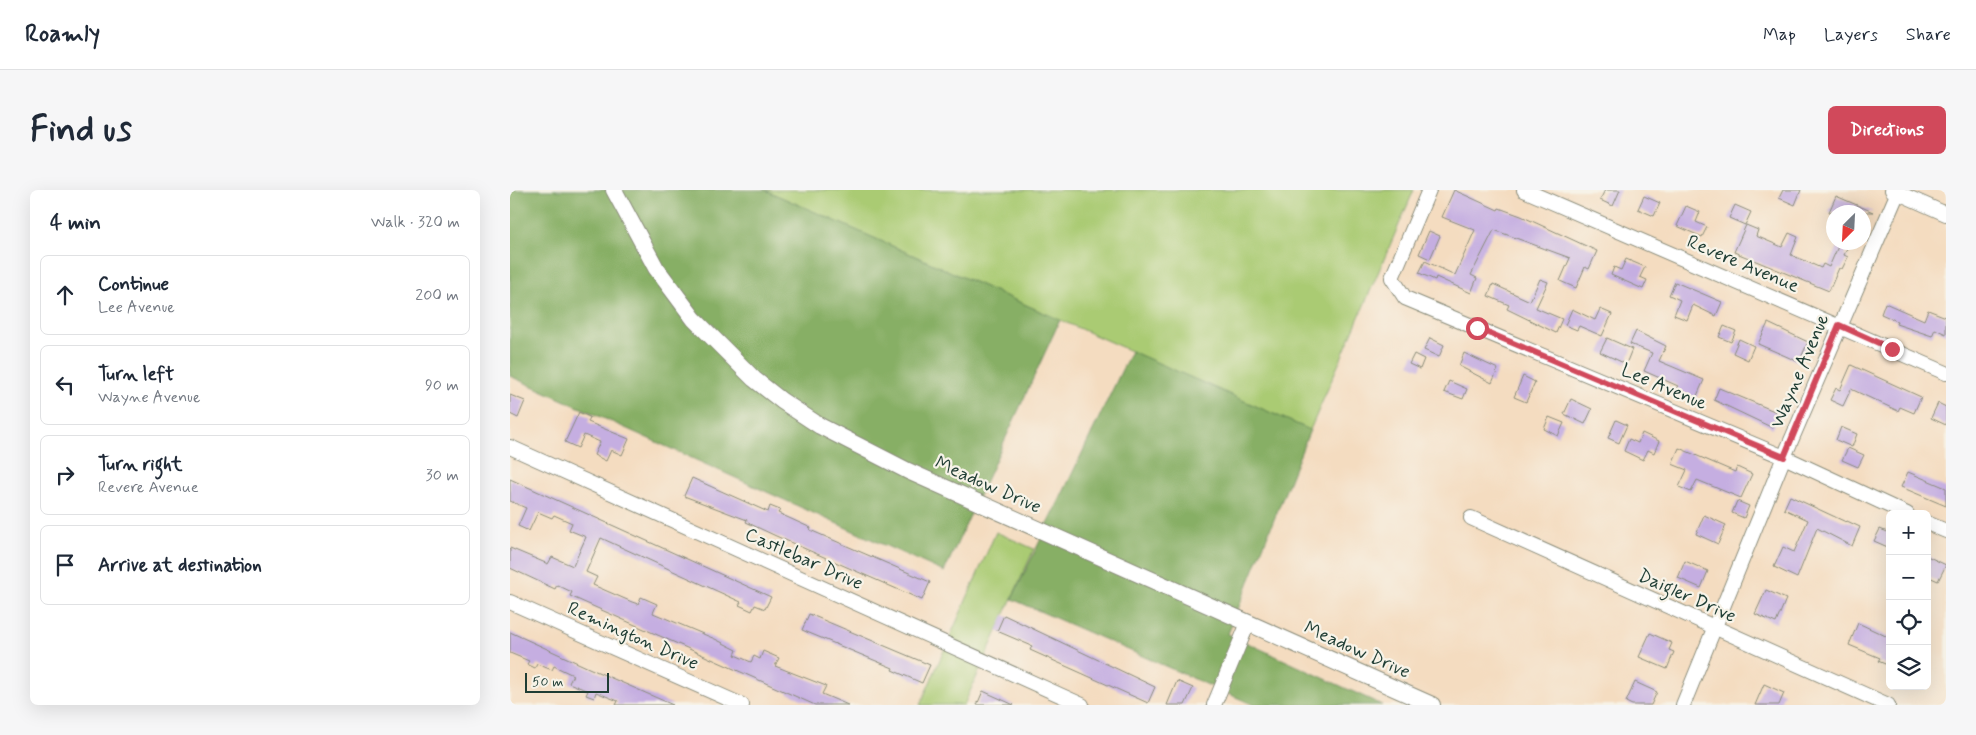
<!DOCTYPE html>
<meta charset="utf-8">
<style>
body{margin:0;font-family:Mynerve,sans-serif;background:#f6f6f7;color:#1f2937}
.controls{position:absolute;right:15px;bottom:15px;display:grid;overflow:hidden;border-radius:8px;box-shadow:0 5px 20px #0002}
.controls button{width:45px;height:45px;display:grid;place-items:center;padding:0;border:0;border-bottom:1px solid #e0e1e3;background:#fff;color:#1f2937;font:25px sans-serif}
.compass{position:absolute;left:1316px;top:15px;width:45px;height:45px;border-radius:50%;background:#fff;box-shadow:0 5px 20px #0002;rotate:204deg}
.scale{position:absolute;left:15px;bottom:12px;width:84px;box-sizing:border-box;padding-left:5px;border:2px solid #1f3d34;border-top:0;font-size:14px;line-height:18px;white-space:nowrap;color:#1f3d34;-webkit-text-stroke:4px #f7f3e8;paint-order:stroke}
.stop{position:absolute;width:15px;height:15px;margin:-11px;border:4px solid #d1495b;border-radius:50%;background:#fff}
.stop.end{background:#d1495b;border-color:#fff;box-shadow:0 1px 5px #0008}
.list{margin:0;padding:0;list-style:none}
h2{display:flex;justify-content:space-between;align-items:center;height:65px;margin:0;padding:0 20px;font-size:21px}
h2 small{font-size:16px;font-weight:400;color:#747a83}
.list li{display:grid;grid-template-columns:32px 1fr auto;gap:15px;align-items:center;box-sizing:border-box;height:80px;margin:0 10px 10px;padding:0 10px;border:1px solid #e0e1e3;border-radius:8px}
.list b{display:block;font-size:19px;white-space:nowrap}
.list p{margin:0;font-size:16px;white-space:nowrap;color:#747a83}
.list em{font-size:16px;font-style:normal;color:#747a83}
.icon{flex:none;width:28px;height:28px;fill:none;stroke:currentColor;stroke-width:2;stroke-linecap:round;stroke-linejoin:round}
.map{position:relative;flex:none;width:1436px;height:515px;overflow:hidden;border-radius:8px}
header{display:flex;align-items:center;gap:30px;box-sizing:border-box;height:70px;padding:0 25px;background:#fff;border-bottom:1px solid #e0e1e3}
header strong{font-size:24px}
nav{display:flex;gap:28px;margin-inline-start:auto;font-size:18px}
.intro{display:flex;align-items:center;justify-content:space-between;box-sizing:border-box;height:120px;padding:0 30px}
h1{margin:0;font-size:35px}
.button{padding:12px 22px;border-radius:8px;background:#d1495b;color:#fff;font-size:18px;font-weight:700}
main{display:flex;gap:30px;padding:0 30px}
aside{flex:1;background:#fff;border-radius:8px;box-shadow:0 5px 20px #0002}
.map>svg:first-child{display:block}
.green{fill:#aacb73;stroke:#648454}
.forest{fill:#87af65;stroke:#53764c}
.building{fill:#c5aee1}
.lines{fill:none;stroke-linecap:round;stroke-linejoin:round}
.minor-casing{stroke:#8a8c7a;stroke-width:16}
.tertiary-casing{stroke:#8a8c7a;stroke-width:18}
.minor{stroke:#fff;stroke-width:14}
.tertiary{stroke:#fff;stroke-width:16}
.route{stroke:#d1495b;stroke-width:6}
.labels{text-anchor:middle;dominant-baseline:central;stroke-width:4.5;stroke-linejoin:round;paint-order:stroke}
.street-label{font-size:19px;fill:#1f3d34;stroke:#f7f3e8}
</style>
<header>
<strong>Roamly</strong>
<nav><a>Map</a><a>Layers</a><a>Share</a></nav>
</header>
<div class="intro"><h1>Find us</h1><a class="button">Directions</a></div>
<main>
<aside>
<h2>4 min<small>Walk · 320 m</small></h2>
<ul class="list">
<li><svg class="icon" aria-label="ahead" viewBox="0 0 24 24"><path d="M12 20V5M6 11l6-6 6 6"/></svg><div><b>Continue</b><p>Lee Avenue</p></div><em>200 m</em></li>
<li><svg class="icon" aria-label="left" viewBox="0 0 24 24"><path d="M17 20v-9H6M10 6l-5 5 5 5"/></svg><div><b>Turn left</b><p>Wayne Avenue</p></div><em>90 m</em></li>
<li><svg class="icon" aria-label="right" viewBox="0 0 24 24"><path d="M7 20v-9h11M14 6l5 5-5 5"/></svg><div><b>Turn right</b><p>Revere Avenue</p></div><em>30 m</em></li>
<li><svg class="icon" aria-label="arrive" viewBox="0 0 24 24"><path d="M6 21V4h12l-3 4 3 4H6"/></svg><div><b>Arrive at destination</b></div></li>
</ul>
</aside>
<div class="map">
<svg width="1436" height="515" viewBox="0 0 1436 515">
<rect width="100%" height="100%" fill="#f7f3e8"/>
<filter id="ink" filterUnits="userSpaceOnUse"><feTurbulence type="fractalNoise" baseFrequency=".02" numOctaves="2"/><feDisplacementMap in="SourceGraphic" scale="10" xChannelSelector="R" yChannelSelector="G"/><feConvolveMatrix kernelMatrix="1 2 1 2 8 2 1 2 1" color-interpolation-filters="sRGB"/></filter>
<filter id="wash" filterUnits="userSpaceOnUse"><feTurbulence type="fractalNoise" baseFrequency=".0096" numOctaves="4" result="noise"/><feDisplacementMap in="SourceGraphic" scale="20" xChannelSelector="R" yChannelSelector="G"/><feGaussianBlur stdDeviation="1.12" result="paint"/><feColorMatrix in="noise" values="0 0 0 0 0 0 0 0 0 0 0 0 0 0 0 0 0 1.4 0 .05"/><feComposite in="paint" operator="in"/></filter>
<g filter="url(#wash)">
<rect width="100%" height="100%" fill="#f4dcc0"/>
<g class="green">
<polygon points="255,0 904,0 800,240"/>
<polygon points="486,342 524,359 454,515 410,515"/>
</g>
<g class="forest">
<polygon points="0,0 255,0 550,130 434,382 0,186"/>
<polygon points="621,161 800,240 718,444 872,515 744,515 502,409"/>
</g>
<g id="blocks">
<g class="building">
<polygon points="944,0 988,20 989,18 1011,26 1087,61 1079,79 1075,77 1066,98 1050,91 1060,68 984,40 961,85 967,88 961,103 926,87 925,90 909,83 915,71 945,85 965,40 932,27"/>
<polygon points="1095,0 1110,0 1103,16 1090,10"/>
<polygon points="1273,0 1291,0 1285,15 1269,8"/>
<polygon points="1134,6 1150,13 1144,26 1128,19"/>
<polygon points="1326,6 1363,22 1319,22"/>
<polygon points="1225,15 1241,22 1235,35 1219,28"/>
<polygon points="1176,16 1190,22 1186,32 1197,37 1192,47 1167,36"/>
<polygon points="1236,35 1248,40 1246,46 1272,57 1279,43 1288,47 1281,65 1311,78 1313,74 1319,77 1330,52 1340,52 1334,65 1338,67 1332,79 1329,78 1319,101 1224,62"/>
<polygon points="919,41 930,46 920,69 909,64"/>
<polygon points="1116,69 1135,77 1130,87 1137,90 1133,99 1101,85 1104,77 1111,80"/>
<polygon points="1030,89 1038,92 1026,118 1052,129 1046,143 997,119 999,115 978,106 983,94 1020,111"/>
<polygon points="1165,92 1212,112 1206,126 1183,115 1177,130 1164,125 1170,110 1159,105"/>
<polygon points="1375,113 1414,130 1418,120 1436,127 1436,144 1425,139 1422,146 1386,134 1387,131 1371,124"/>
<polygon points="1062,119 1085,130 1090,119 1102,124 1092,146 1069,136 1067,140 1055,135"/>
<polygon points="1258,133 1298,152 1289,172 1248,154"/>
<polygon points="1214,136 1226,141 1221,152 1209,147"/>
<polygon points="1126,141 1156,156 1149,171 1194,190 1186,208 1166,199 1168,196 1134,181 1142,163 1120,154"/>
<polygon points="920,148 934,155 929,167 914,160"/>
<polygon points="1097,148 1122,159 1116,174 1090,162"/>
<polygon points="1229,149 1244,156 1238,170 1223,163"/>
<polygon points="954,163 988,179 982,193 949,176"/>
<polygon points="904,164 914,169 910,179 899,174"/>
<polygon points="1341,175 1411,207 1404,223 1390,217 1388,221 1341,199 1333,216 1320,210 1326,198 1330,200"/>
<polygon points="1013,186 1025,192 1016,212 1004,207"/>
<polygon points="939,191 957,199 953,209 934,202"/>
<polygon points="1209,198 1269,223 1263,238 1204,210"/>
<polygon points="0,205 15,211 8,228 0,224"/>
<polygon points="1061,209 1082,219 1075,234 1054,224"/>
<polygon points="1428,213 1436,217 1436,235 1421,228"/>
<polygon points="69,222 80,227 78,232 119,249 112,265 101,260 96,271 84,265 90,252 74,245 68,258 55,252"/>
<polygon points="1039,227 1054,233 1048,246 1034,239"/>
<polygon points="1106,230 1117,235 1109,253 1098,248"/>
<polygon points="1331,237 1347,244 1342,257 1326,250"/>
<polygon points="1132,243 1149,251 1144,263 1138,260 1133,270 1114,261 1119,249 1128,253"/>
<polygon points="1169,258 1225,282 1227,277 1242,284 1231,308 1187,290 1181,302 1169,297 1177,280 1162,274"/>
<polygon points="1338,258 1354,265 1348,277 1332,270"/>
<polygon points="1398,282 1436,298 1436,316 1391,297"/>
<polygon points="182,288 258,322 260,316 270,320 268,323 301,338 300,340 420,392 412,410 266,346 236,332 237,330 174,306"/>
<polygon points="0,289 261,407 255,419 245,415 242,421 229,415 231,412 91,348 76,382 87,387 83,395 122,412 128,414 131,407 147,414 143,423 205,449 227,460 225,465 241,472 244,466 250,469 253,461 269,468 265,476 316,496 312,504 338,515 305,515 60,406 62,402 47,395 45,399 0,378 0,358 38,374 42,367 63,376 76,347 59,340 62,333 44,325 42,328 28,322 19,341 8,336 16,318 0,311"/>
<polygon points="1280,306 1336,332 1337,331 1350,337 1342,356 1307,338 1287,388 1264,377 1273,357 1284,362 1298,330 1274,319"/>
<polygon points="1227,311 1239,316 1234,328 1222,323"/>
<polygon points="1194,325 1216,335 1208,354 1186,344"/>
<polygon points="1370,339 1380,343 1380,358 1364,351"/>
<polygon points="1417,366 1436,375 1428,391 1417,386"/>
<polygon points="1175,371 1198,381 1191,398 1168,388"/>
<polygon points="1256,400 1276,409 1266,433 1245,424"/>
<polygon points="299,424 420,475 412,493 382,480 383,478 292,440"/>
<polygon points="494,425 645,497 638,513 520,460 522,456 487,441"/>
<polygon points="1348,433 1380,448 1380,476 1368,471 1370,468 1339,455"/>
<polygon points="0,442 81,479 163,515 106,515 108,511 86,502 84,508 76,505 78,501 59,493 63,485 44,476 42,480 27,474 25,478 17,474 19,471 0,463"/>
<polygon points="1140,443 1162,453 1159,460 1164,462 1157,479 1129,467"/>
<polygon points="667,491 683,498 675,515 657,515"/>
<polygon points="1125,492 1147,502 1141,515 1122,515 1116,512"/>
<polygon points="1254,494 1274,503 1269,515 1245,515"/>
<polygon points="473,501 504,515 467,515"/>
</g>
</g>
</g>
<g filter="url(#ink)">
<use href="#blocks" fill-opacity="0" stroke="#8a8c7a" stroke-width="1"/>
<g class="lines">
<g class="minor-casing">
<g id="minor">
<polyline points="919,0 882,88 895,108 1274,267 1397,324"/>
<polyline points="1014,0 1436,183"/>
<polyline points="1382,0 1436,24"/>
<polyline points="0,257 572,515"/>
<polyline points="961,328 1378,515"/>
<polyline points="1417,333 1436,341"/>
<polyline points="0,412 232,515"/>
<polyline points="704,515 738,433"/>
<polyline points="1173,515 1274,267 1388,2"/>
</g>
</g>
<g class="tertiary-casing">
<polyline id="tertiary" points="104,0 146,78 184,129 244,189 272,211 310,236 398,281 922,515"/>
</g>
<use href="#minor" class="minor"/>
<use href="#tertiary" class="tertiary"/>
</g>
</g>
<g class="lines" filter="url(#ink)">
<polyline class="route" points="967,138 1274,267 1329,135 1382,159"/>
</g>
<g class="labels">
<g class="street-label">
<text transform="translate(1233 74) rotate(23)">Revere Avenue</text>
<text transform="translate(1290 181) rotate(-67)">Wayne Avenue</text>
<text transform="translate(1154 197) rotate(23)">Lee Avenue</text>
<text transform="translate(478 295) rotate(24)">Meadow Drive</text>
<text transform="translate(294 369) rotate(24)">Castlebar Drive</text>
<text transform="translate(1177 406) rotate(24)">Daigler Drive</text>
<text transform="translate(123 446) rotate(24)">Remington Drive</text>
<text transform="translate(847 460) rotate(24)">Meadow Drive</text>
</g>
</g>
</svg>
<div class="controls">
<button>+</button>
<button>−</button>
<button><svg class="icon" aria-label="locate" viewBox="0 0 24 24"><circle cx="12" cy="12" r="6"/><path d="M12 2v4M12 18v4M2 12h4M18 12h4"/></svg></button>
<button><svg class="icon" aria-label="layers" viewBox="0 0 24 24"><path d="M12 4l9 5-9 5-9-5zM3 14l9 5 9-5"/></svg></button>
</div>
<svg class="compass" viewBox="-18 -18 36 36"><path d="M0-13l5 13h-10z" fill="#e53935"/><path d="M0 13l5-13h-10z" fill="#747a83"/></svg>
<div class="scale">50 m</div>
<div class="stop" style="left:967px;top:138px"></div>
<div class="stop end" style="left:1382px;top:159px"></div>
</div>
</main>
